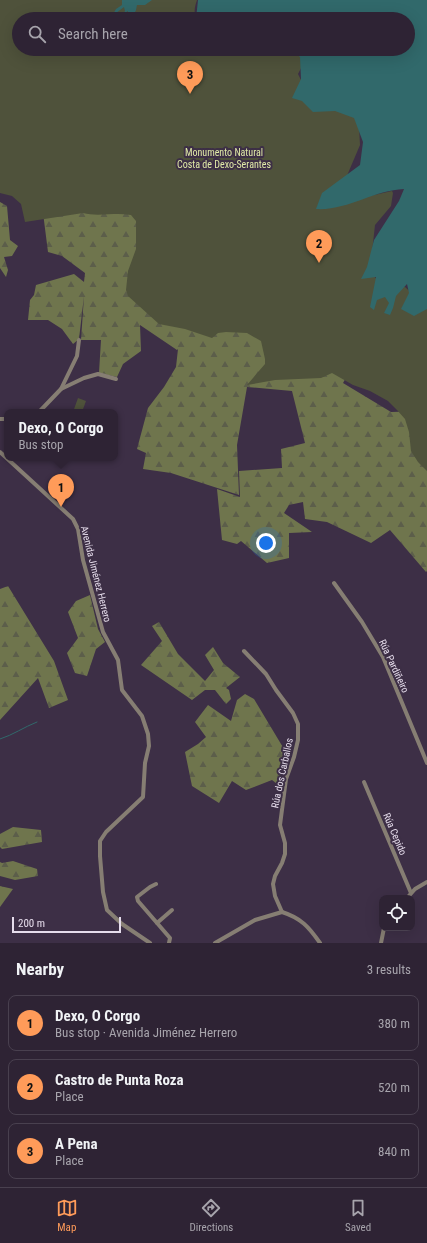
<!DOCTYPE html>
<meta charset="utf-8">
<style>
body{margin:0;font-family:"Roboto Condensed",sans-serif;background:#3a2f40;color:#f1f3f6}
.controls{position:absolute;right:12px;bottom:12px;display:grid;overflow:hidden;border-radius:8px;box-shadow:0 4px 16px #0002}
.controls button{width:36px;height:36px;display:grid;place-items:center;padding:0;border:0;border-bottom:1px solid #49404f;background:#2e2334;color:#f1f3f6;font:20px sans-serif}
.scale{position:absolute;left:12px;bottom:10px;width:109px;box-sizing:border-box;padding-left:4px;border:2px solid #e6ddec;border-top:0;font-size:11px;line-height:14px;white-space:nowrap;color:#e6ddec;-webkit-text-stroke:3px #3d2f46;paint-order:stroke}
.you{position:absolute;left:266px;top:543px;width:14px;height:14px;margin:-10px;border:3px solid #fff;border-radius:50%;background:#1a73e8;box-shadow:0 0 0 6px #1a73e833}
.badge{display:grid;place-items:center;width:26px;height:26px;border-radius:50%;background:#ff9b59;color:#111;font-size:13px;font-weight:700}
.pin{position:absolute;translate:-50% -33px;filter:drop-shadow(0 1px 2px #0008)}
.pin::after{content:'';position:absolute;top:21px;width:14px;height:12px;background:inherit;clip-path:polygon(0 0,100% 0,50% 100%)}
.popup{position:absolute;left:4px;top:409px;width:114px;height:52px;box-sizing:border-box;display:grid;place-content:center;border-radius:8px;background:#2e2334;filter:drop-shadow(0 1px 3px #0005);font-size:13px;white-space:nowrap;color:#a7a4ac}
.popup b{font-size:15px;color:#f1f3f6}
.popup::after{content:'';position:absolute;left:50%;top:100%;margin-left:-8px;border:8px solid transparent;border-top-color:#2e2334}
.list{margin:0;padding:0;list-style:none}
h2{display:flex;justify-content:space-between;align-items:center;height:52px;margin:0;padding:0 16px;font-size:17px}
h2 small{font-size:13px;font-weight:400;color:#a7a4ac}
.list li{display:grid;grid-template-columns:26px 1fr auto;gap:12px;align-items:center;box-sizing:border-box;height:56px;margin:0 8px 8px;padding:0 8px;border:1px solid #49404f;border-radius:8px}
.list b{display:block;font-size:15px;white-space:nowrap}
.list p{margin:0;font-size:13px;white-space:nowrap;color:#a7a4ac}
.list em{font-size:13px;font-style:normal;color:#a7a4ac}
.icon{flex:none;width:22px;height:22px;fill:none;stroke:currentColor;stroke-width:2;stroke-linecap:round;stroke-linejoin:round}
.map{position:relative;flex:none;width:427px;height:943px;overflow:hidden}
.search{position:absolute;background:#2e2334;box-shadow:0 4px 16px #0002;left:12px;right:12px;top:12px;height:44px;display:flex;align-items:center;gap:10px;box-sizing:border-box;padding:0 14px;border-radius:22px;color:#a7a4ac;font-size:15px}
.sheet{height:244px;background:#2e2334}
nav{display:flex;justify-content:space-around;align-items:center;box-sizing:border-box;height:56px;border-top:1px solid #49404f;background:#2e2334;font-size:11px;color:#a7a4ac}
nav a{display:grid;justify-items:center;gap:2px}
nav .on{color:#ff9b59}
.map>svg:first-child{display:block}
.forest{fill:url(#forest-firs)}
.park{fill:#4f523b}
.water{fill:#31696b}
.lines{fill:none;stroke-linecap:round;stroke-linejoin:round}
.stream{stroke:#31696b;stroke-width:1}
.minor{stroke:#867e73;stroke-width:4}
.labels{text-anchor:middle;dominant-baseline:central;stroke-width:4;stroke-linejoin:round;paint-order:stroke}
.park-label{font-size:10px;fill:#e1eba7;stroke:#3d2f46}
.street-label{font-size:10px;fill:#e6ddec;stroke:#3d2f46}
</style>
<div class="map">
<svg width="427" height="943" viewBox="0 0 427 943">
<defs>
<pattern id="forest-firs" width="22" height="20" patternUnits="userSpaceOnUse"><rect width="22" height="20" fill="#6f754d"/><path d="M5 1l3.5 6h-7zM16 11l3.5 6h-7z" fill="#5c5e4a"/></pattern>
</defs>
<rect width="100%" height="100%" fill="#3d2f46"/>
<g class="forest">
<polygon points="0,0 19,19 19,49 359,354 343,383 391,412 424,411 427,415 427,571 426,572 390,530 371,543 327,522 305,519 303,502 289,505 284,513 312,532 289,533 289,558 267,563 241,541 237,544 222,540 217,489 240,497 239,471 282,468 281,449 305,443 292,391 247,387 237,445 239,495 171,473 143,469 146,453 137,449 148,408 164,387 176,367 178,349 177,350 140,325 141,351 123,364 117,377 99,373 101,340 81,340 84,296 79,339 73,344 62,329 48,320 28,320 30,300 34,295 36,285 74,274 84,282 85,273 62,256 48,252 41,197"/>
<polygon points="0,202 7,206 10,240 18,246 12,256 4,257 8,270 6,277 0,268"/>
<polygon points="8,586 54,661 68,700 49,708 38,678 0,720 0,589"/>
<polygon points="90,595 98,629 105,642 96,649 87,676 75,673 67,653 78,638 68,612 76,601"/>
<polygon points="159,622 178,654 205,681 214,670 205,655 213,647 223,663 240,677 226,688 229,690 231,699 226,704 215,690 205,690 192,700 141,665 162,641 152,626"/>
<polygon points="245,694 254,699 290,759 281,787 272,780 246,790 232,781 219,803 192,786 185,752 198,744 206,737 195,722 208,705 231,721 237,700"/>
<polygon points="13,827 41,830 42,842 2,849 0,847 0,834"/>
<polygon points="13,861 37,869 38,876 15,880 0,876 0,862 2,863"/>
<polygon points="0,886 13,889 0,907"/>
</g>
<g class="park">
<path d="M0,0H197C195,6 193,13 197,18L202,19H19V49H302L303,64L298,74L302,82L353,113L359,126L360,145L346,178L365,197L392,191L393,193L391,206L375,225L372,252V273L377,280L405,287L427,307V471L418,462L411,451L409,432L405,419L397,410L388,401L370,391L353,385L332,373L321,378L275,380L247,385L265,364V359L261,341L247,333L226,332L218,333L212,338L185,329L159,324L128,296L126,290L128,271L136,249V221L131,215C115,212 98,217 83,213L25,222L21,204L12,196L0,193Z"/>
<polygon points="78,398 86,401 82,412 73,412"/>
</g>
<g class="water">
<polygon points="122,0 152,0 145,5 137,5 136,10 132,19 128,19 128,11 123,14 125,11 124,7 112,16 116,9 122,5"/>
<path d="M198,0H427V309L414,316L401,309L409,293L407,284L396,296L393,308L390,315L384,313L389,303L385,297L377,300L374,310L370,307L376,277L361,279L367,267L374,240L399,201L404,189C374,190 347,211 316,209L322,193L360,165L363,142L354,118L335,111L313,112L302,101L292,98L301,79L300,57L291,49H408V19H196Z"/>
</g>
<g class="lines">
<path class="stream" d="M0,739C13,735 24,727 37,722"/>
<g class="minor">
<polyline points="61,389 77,356 79,340"/>
<polyline points="39,412 61,389 84,378 98,374 116,379"/>
<polyline points="0,419 7,419"/>
<polyline points="0,452 73,519 78,529 83,560 103,632 118,660 122,690 142,716 148,734 149,746 145,763 143,797 106,832 100,841 100,856 103,892 107,910 122,924 150,943"/>
<polyline points="334,583 362,622 383,657 427,763"/>
<polyline points="244,651 266,674 276,690 293,713 298,724 298,740 294,757 286,779 280,825 285,843 285,854 282,863 275,876 273,884 275,896 282,912"/>
<polyline points="364,782 411,893"/>
<polyline points="156,884 150,887 137,897 138,901 170,938 169,943"/>
<polyline points="407,898 415,889 427,882"/>
<polyline points="157,923 172,910"/>
<path d="M215,943L255,920L282,912C301,918 309,927 320,943"/>
<polyline points="381,943 384,928"/>
</g>
</g>
<g class="labels">
<g class="park-label">
<text x="224" y="152">Monumento Natural<tspan x="224" dy="12">Costa de Dexo-Serantes</tspan></text>
</g>
<g class="street-label">
<text transform="translate(96 574) rotate(76)">Avenida Jiménez Herrero</text>
<text transform="translate(394 666) rotate(65)">Rúa Pardiñeiro</text>
<text transform="translate(282 773) rotate(-78)">Rúa dos Carballos</text>
<text transform="translate(395 834) rotate(67)">Rúa Cepido</text>
</g>
</g>
</svg>
<div class="controls">
<button><svg class="icon" aria-label="locate" viewBox="0 0 24 24"><circle cx="12" cy="12" r="6"/><path d="M12 2v4M12 18v4M2 12h4M18 12h4"/></svg></button>
</div>
<div class="scale">200 m</div>
<div class="you"></div>
<div class="pin badge" style="left:61px;top:507px">1</div>
<div class="popup"><b>Dexo, O Corgo</b>Bus stop</div>
<div class="pin badge" style="left:319px;top:263px">2</div>
<div class="pin badge" style="left:190px;top:94px">3</div>
<div class="search"><svg class="icon" aria-label="search" viewBox="0 0 24 24"><circle cx="10" cy="10" r="6"/><path d="M15 15l6 6"/></svg>Search here</div>
</div>
<section class="sheet">
<h2>Nearby<small>3 results</small></h2>
<ul class="list">
<li><span class="badge">1</span><div><b>Dexo, O Corgo</b><p>Bus stop · Avenida Jiménez Herrero</p></div><em>380 m</em></li>
<li><span class="badge">2</span><div><b>Castro de Punta Roza</b><p>Place</p></div><em>520 m</em></li>
<li><span class="badge">3</span><div><b>A Pena</b><p>Place</p></div><em>840 m</em></li>
</ul>
</section>
<nav>
<a class="on"><svg class="icon" aria-label="map" viewBox="0 0 24 24"><path d="M3 6l6-2 6 2 6-2v14l-6 2-6-2-6 2zM9 4v14M15 6v14"/></svg>Map</a>
<a><svg class="icon" aria-label="directions" viewBox="0 0 24 24"><path d="M12 3l9 9-9 9-9-9zM9 14v-3h6M13 9l2 2-2 2"/></svg>Directions</a>
<a><svg class="icon" aria-label="saved" viewBox="0 0 24 24"><path d="M7 4h10v16l-5-4-5 4z"/></svg>Saved</a>
</nav>
